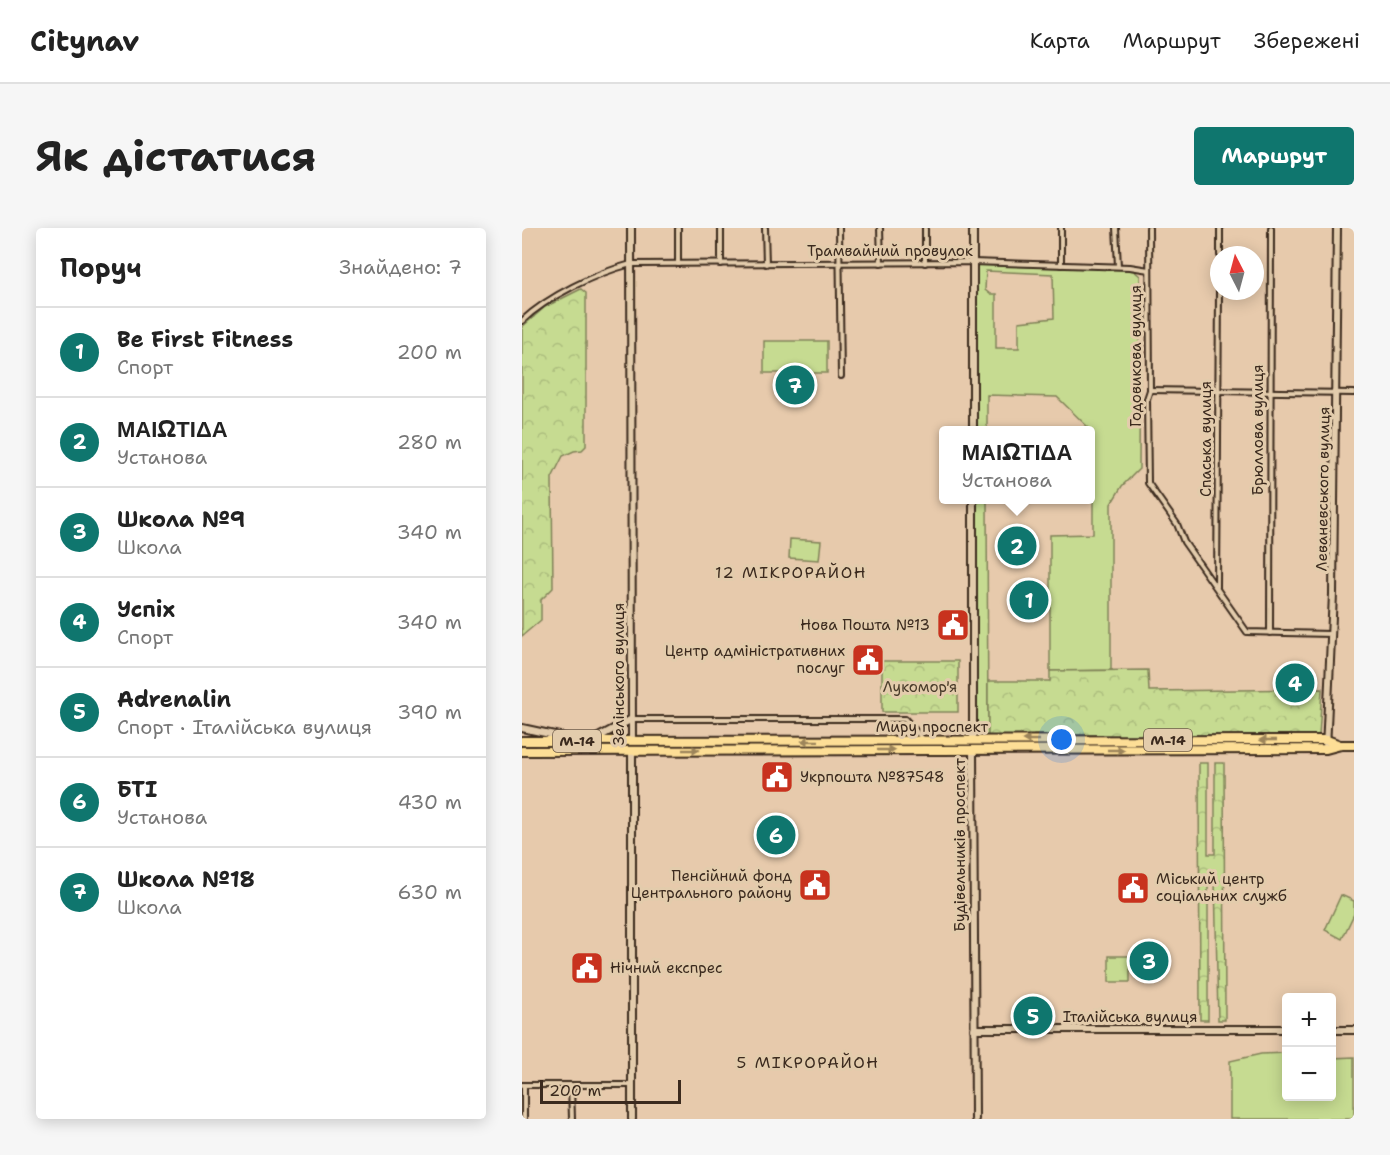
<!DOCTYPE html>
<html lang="uk">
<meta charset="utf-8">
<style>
body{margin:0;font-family:"Shantell Sans",sans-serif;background:#f6f6f6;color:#222}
.controls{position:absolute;right:18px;bottom:18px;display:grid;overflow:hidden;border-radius:6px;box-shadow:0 3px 15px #0003}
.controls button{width:54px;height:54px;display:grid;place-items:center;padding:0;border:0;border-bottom:2px solid #e0e0e0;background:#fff;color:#222;font:30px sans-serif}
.compass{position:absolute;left:688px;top:18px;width:54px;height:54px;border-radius:50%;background:#fff;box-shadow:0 3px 15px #0003;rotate:354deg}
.scale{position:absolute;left:18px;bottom:15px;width:141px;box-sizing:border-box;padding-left:6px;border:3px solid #3b2a1e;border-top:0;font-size:16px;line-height:21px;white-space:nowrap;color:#3b2a1e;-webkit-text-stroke:4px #e3ccac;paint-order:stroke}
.you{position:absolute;left:540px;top:512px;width:21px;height:21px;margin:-15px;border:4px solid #fff;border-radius:50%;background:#1a73e8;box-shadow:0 0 0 9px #1a73e833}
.badge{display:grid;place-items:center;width:39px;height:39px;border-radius:50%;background:#0f766e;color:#fff;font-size:20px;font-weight:700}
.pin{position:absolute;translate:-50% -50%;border:3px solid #fff;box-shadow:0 2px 6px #0006}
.popup{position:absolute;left:417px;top:198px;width:156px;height:78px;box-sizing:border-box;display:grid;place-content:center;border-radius:6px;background:#fff;filter:drop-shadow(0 2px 4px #0005);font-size:20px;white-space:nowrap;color:#767676}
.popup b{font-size:22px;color:#222}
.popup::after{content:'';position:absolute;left:50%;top:100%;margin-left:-12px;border:12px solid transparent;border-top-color:#fff}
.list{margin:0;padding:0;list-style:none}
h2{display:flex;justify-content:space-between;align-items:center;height:78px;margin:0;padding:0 24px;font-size:26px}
h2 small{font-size:20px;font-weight:400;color:#767676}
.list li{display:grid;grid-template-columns:39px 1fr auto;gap:18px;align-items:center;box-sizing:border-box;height:90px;padding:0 24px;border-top:2px solid #e0e0e0}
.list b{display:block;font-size:22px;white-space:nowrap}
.list p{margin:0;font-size:20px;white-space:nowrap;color:#767676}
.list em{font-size:20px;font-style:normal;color:#767676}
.map{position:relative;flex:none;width:832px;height:891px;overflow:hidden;border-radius:6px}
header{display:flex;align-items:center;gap:36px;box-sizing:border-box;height:84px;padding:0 30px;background:#fff;border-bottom:2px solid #e0e0e0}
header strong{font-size:28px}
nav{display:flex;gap:33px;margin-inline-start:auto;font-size:21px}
.intro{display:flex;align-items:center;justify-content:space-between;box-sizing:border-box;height:144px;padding:0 36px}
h1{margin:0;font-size:42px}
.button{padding:15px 27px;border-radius:6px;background:#0f766e;color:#fff;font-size:21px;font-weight:700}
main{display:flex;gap:36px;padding:0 36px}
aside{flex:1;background:#fff;border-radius:6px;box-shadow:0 3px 15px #0003}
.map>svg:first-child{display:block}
.green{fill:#c6db91;stroke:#808258;stroke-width:1.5;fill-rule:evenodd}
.forest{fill:url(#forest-crowns);stroke:#808258;stroke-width:1.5}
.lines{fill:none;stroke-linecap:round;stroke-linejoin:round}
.street-casing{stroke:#3b2a1e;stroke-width:8}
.secondary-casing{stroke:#3b2a1e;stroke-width:10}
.highway-casing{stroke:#3b2a1e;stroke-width:12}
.street{stroke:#e3ccac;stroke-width:4}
.secondary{stroke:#e3ccac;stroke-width:6}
.highway{stroke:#fdde96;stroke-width:8}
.oneway{fill:#9c845a}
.labels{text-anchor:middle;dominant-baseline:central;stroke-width:6;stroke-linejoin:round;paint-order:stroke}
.shield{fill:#e3ccac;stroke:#6d5b49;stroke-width:1.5}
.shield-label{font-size:14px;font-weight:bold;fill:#3b2a1e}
.street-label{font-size:15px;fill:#3b2a1e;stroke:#e3ccac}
.poi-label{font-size:15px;fill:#3b2a1e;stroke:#e3ccac;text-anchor:end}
.park-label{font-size:15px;fill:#493c2a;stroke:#e3ccac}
.neighbourhood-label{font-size:16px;letter-spacing:1.5px;fill:#3b2a1e;stroke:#e3ccac}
</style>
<header>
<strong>Citynav</strong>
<nav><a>Карта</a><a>Маршрут</a><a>Збережені</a></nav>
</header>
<div class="intro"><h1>Як дістатися</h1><a class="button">Маршрут</a></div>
<main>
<aside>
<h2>Поруч<small>Знайдено: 7</small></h2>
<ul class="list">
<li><span class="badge">1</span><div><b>Be First Fitness</b><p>Спорт</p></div><em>200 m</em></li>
<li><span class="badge">2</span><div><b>ΜΑΙΩΤΙΔΑ</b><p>Установа</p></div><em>280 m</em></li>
<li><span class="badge">3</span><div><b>Школа №9</b><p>Школа</p></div><em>340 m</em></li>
<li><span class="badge">4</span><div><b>Успіх</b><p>Спорт</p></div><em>340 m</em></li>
<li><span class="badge">5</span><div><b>Adrenalin</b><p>Спорт · Італійська вулиця</p></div><em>390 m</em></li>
<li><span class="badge">6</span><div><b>БТІ</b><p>Установа</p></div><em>430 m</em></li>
<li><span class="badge">7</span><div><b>Школа №18</b><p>Школа</p></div><em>630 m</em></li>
</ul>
</aside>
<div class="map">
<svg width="832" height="891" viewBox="0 0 832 891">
<defs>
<pattern id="forest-crowns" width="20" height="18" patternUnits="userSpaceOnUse" patternTransform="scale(1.5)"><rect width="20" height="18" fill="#c6db91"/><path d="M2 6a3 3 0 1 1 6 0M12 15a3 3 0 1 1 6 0" fill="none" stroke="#abbc7d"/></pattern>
</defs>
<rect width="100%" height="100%" fill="#e7caac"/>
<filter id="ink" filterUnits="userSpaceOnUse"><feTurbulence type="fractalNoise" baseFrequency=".0167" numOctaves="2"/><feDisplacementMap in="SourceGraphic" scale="12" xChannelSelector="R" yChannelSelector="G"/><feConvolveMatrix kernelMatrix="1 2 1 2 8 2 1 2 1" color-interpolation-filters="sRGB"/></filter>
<g filter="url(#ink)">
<g class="green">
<path d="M454,37L608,42L612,43L618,48L617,241L600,258L589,276V442H591L528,443V307L571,306V204L535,169L465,167V202H454ZM464,43L531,46L532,90L497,94V120H474V66H468L463,62Z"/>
<rect x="242" y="113" width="63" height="32"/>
<polygon points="454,272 465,272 466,509 454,509"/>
<polygon points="268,311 299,313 297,332 267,330"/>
<polygon points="819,667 832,673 832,686 820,711 803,702"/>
<rect x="587" y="728" width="21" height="26"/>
<polygon points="764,825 764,868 810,868 810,830 832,829 832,891 708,891 708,833 739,826"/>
</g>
<g class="forest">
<polygon points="59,61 64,65 64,218 60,222 52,223 41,228 30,250 31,360 19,372 19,392 0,408 0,99 23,79"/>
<rect x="360" y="433" width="76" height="51"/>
<polygon points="626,442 627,463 800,461 797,508 582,509 581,507 512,507 511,509 466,509 466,453 528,453 528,443"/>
<polygon points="677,535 686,535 686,626 693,626 693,535 702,535 703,792 696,792 693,650 686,650 686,792 678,792"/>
</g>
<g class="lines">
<g class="street-casing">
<g id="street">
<polyline points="156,0 156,36"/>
<polyline points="199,0 199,36"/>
<polyline points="243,0 244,36"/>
<polyline points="317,0 319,148"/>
<polyline points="358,0 359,35"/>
<polyline points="539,0 539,37"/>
<polyline points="594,0 596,38"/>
<polyline points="627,0 628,162 625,171 626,255 655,296 662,314 725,404 809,406"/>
<polyline points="698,27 698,0"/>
<polyline points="403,35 403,0"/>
<path d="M0,93C26,68 74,45 109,36L451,34L608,39L627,42"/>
<polyline points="628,162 832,165"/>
<polyline points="695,359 697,63"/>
<polyline points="748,405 749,0"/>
<polyline points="110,491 383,491 401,511"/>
<polyline points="0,857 110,857"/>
<polyline points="2,857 2,891"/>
<polyline points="49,857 50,891"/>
</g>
</g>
<g class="secondary-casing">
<g id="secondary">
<polyline points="109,0 110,513"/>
<polyline points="451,0 451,202"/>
<polyline points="0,500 51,511"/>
<polyline points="71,512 110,491"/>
<polyline points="451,513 451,272"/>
<polyline points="804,521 811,366 815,0"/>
<polyline points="110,522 110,891"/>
<polyline points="451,522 453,891"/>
<polyline points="452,801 764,801"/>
<polyline points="810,802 832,802"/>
</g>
</g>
<g class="highway-casing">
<g id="highway">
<polyline points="0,513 805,512 818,517"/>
<polyline points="0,523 804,521 819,517 832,517"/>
</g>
</g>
<use href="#street" class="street"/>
<use href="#secondary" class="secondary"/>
<use href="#highway" class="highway"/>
</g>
<defs><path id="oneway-solid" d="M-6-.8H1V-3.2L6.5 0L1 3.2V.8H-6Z" transform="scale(1.5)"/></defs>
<g class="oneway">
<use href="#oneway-solid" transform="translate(509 512) rotate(180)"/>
<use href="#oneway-solid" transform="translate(746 512) rotate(180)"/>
<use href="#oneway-solid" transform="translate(288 513) rotate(180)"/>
<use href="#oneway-solid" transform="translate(169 522)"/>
<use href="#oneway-solid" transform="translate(364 522)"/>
<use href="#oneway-solid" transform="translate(594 522)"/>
</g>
</g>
<defs>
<g id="civic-square" transform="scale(1.725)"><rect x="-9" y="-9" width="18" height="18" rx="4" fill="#c8321e" stroke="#e3ccac"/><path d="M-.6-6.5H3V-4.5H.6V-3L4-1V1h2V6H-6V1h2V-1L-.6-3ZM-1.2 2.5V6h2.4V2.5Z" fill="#fff"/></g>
</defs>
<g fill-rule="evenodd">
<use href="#civic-square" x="431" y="397"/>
<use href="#civic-square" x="346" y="432"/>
<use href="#civic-square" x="255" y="549"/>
<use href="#civic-square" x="293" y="657"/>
<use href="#civic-square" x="611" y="660"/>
<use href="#civic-square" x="65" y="740"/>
</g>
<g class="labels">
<g class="shield">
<rect x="622" y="501" width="48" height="22" rx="4.5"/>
<rect x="31" y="502" width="48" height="22" rx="4.5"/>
</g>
<g class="shield-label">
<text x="646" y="512">М-14</text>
<text x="55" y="513">М-14</text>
</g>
<g class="street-label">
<text x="368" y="23">Трамвайний провулок</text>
<text transform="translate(614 128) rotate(-90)">Годовикова вулиця</text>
<text transform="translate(736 202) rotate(-90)">Брюллова вулиця</text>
<text transform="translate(684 211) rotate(-90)">Спаська вулиця</text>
<text transform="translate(801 261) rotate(-89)">Леваневського вулиця</text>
<text transform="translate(97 446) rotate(-90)">Зелінського вулиця</text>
<text x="410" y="499">Миру проспект</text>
<text transform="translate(438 617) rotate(-90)">Будівельників проспект</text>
<text x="608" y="789">Італійська вулиця</text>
</g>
<g class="poi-label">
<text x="408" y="397">Нова Пошта №13</text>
<text x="323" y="423">Центр адміністративних<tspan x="323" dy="17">послуг</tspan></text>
<text x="278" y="549" text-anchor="start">Укрпошта №87548</text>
<text x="270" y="648">Пенсійний фонд<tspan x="270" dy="17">Центрального району</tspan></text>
<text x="634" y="651" text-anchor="start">Міський центр<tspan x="634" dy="17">соціальних служб</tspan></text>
<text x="88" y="740" text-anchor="start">Нічний експрес</text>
</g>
<g class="park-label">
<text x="398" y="459">Лукомор'я</text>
</g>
<g class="neighbourhood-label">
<text x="269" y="344">12 МІКРОРАЙОН</text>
<text x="286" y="834">5 МІКРОРАЙОН</text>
</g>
</g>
</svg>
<div class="controls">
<button>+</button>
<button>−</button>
</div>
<svg class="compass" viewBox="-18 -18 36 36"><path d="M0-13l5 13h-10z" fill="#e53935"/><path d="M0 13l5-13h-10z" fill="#767676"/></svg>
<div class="scale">200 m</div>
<div class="you"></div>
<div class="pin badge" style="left:507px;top:372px">1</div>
<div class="pin badge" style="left:495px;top:318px">2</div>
<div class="popup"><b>ΜΑΙΩΤΙΔΑ</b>Установа</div>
<div class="pin badge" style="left:627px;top:733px">3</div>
<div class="pin badge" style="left:773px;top:455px">4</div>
<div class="pin badge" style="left:511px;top:788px">5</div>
<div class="pin badge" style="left:254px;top:607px">6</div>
<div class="pin badge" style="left:273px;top:157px">7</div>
</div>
</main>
